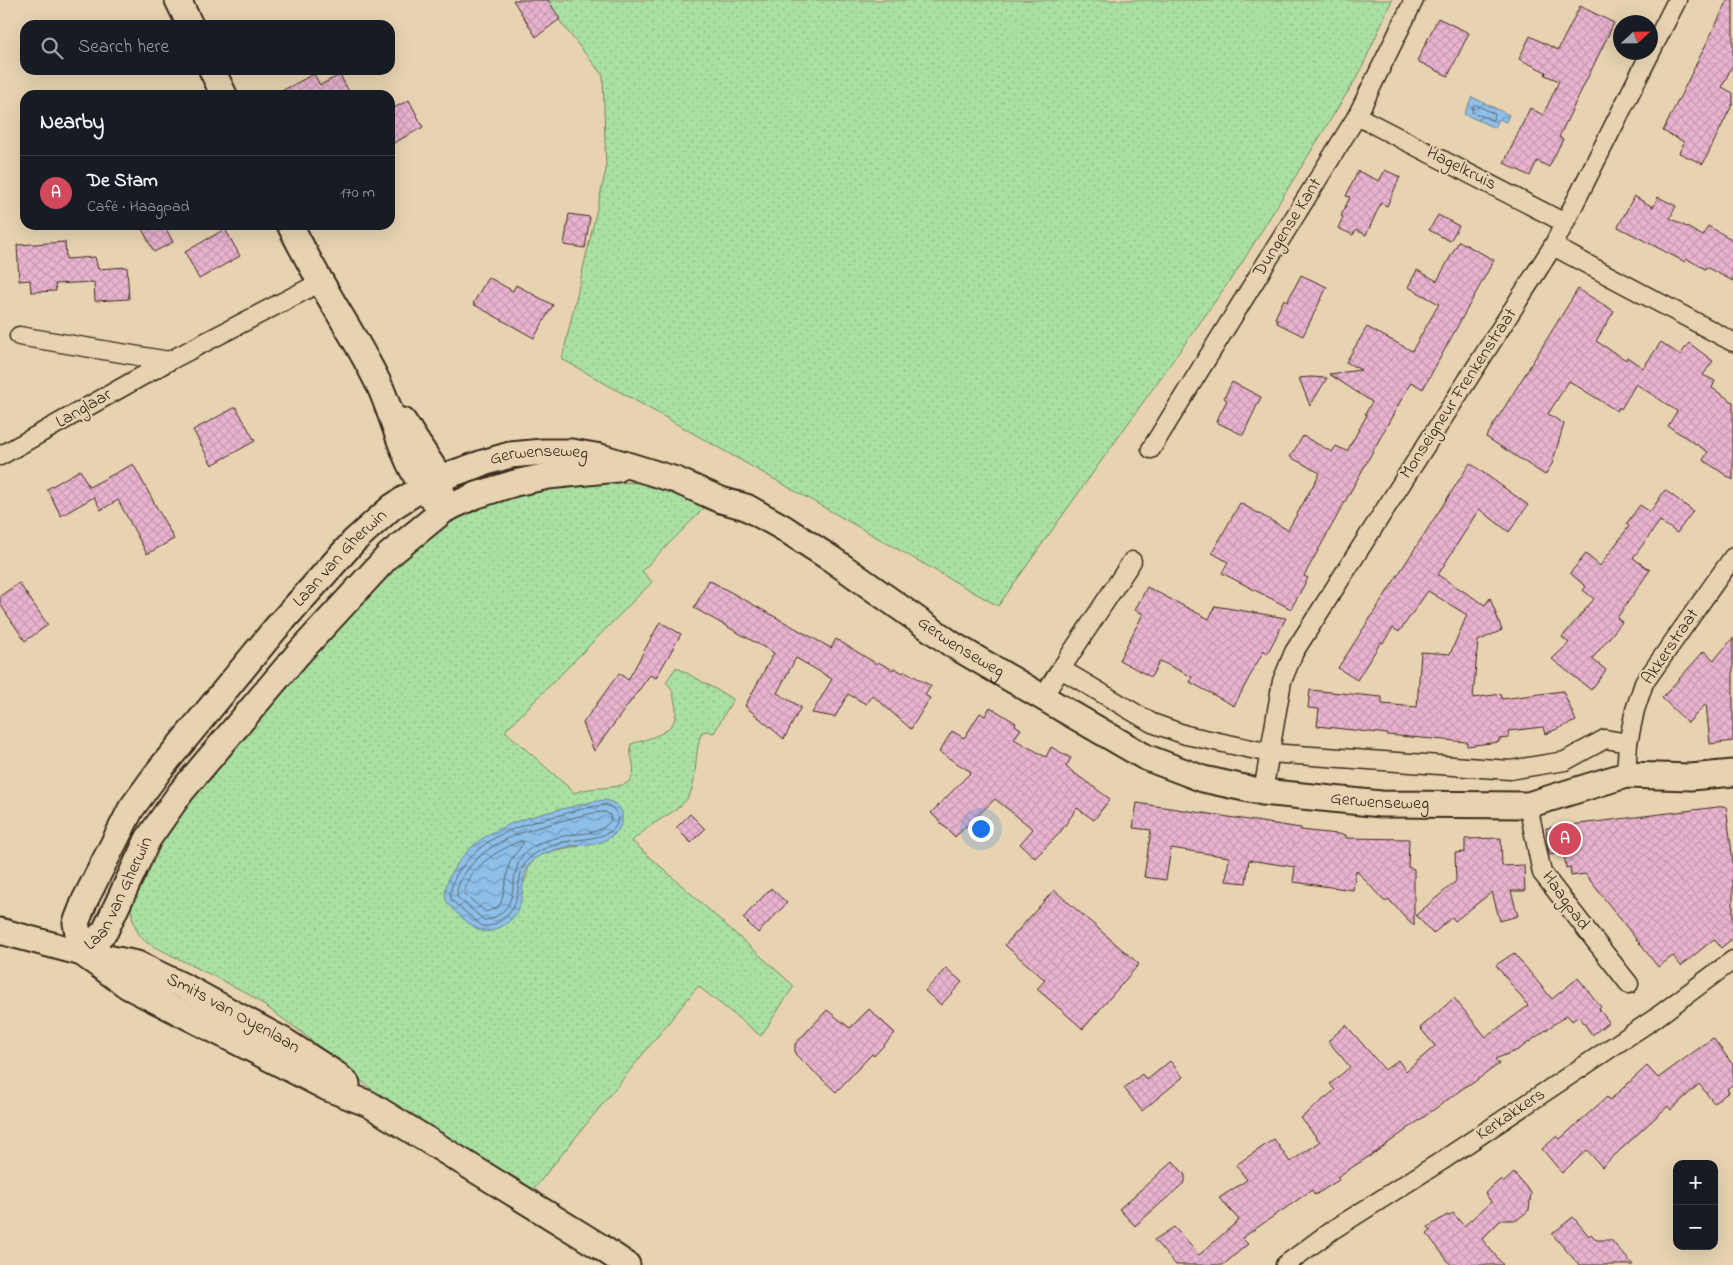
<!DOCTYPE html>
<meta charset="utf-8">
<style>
body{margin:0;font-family:"Indie Flower",sans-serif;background:#242831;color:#f1f3f6}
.controls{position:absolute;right:15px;bottom:15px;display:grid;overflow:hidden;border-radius:10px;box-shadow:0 5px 20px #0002}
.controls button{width:45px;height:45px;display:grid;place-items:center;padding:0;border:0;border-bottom:1px solid #363941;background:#171b24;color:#f1f3f6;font:25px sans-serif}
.compass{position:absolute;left:1613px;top:15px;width:45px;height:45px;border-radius:50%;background:#171b24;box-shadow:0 5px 20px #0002;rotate:68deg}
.you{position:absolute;left:980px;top:828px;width:18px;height:18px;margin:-12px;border:4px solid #fff;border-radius:50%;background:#1a73e8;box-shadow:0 0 0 8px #1a73e833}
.badge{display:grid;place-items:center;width:32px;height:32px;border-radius:50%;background:#d1495b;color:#fff;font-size:16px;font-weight:700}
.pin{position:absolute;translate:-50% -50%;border:2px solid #fff;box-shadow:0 1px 5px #0006}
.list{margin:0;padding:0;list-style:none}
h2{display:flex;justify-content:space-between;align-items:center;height:65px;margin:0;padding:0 20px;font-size:21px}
h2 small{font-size:16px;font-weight:400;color:#9ea1a6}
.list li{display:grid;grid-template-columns:32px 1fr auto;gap:15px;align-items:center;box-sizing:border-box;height:75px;padding:0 20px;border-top:1px solid #363941}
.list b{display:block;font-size:19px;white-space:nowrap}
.list p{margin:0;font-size:16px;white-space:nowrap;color:#9ea1a6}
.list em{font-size:16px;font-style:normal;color:#9ea1a6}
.icon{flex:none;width:28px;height:28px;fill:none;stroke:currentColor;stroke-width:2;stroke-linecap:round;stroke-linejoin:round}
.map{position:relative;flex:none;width:1733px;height:1265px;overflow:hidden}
.search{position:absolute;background:#171b24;box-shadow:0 5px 20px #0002;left:20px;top:20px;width:375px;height:55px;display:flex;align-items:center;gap:12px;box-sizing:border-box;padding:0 18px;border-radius:15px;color:#9ea1a6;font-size:19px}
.panel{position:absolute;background:#171b24;box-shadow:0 5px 20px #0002;left:20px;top:90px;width:375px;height:140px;border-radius:15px}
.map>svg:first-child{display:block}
.grass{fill:url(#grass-dots);stroke:#728560;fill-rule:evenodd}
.water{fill:url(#water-waves);stroke:#6c8398}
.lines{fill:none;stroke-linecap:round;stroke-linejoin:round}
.shore{stroke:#5c666f;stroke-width:1}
.building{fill:url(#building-cross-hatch);stroke:#3b2a1e}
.street-casing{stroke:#3b2a1e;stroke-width:21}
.secondary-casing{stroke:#3b2a1e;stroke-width:29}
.street{stroke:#e7d3b1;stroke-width:18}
.secondary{stroke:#e7d3b1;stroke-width:25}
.labels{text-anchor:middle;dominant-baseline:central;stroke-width:4;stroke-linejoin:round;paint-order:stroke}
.street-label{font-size:18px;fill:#3b2a1e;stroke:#e7d3b1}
</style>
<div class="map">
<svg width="1733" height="1265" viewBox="0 0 1733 1265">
<defs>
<pattern id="grass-dots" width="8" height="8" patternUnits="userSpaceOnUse" patternTransform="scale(1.25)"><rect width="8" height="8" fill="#aae0a2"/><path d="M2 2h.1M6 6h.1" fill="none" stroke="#93c08b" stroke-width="1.8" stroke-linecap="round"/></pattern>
<pattern id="water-waves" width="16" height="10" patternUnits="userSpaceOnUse" patternTransform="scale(1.25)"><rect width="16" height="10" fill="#8dbfe9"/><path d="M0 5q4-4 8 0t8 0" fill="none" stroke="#749bbc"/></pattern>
<pattern id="building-cross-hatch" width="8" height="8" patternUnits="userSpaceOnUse" patternTransform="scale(1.25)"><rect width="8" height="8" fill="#e8b3ce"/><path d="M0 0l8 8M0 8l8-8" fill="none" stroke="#c89ab0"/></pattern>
</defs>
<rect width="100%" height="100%" fill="#e7d3b1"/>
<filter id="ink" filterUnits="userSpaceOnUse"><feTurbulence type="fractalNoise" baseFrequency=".02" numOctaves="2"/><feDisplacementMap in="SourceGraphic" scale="10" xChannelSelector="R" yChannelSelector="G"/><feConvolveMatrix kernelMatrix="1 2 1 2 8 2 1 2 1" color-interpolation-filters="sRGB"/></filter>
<g filter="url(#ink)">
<g class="grass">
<polygon points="543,0 1392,0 1360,72 1238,269 998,606 562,359 606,170 603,76"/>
<path d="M606,482L646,483L682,494L702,504L704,508L642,571L652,582L505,731L575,793C589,785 625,791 631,779C638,767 628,755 631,744C653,737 682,732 675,703C673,694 673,688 666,682L676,667L733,699L714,733L708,731L702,732C695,749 697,767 693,785C689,805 669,814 653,824C646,829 639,835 632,841L794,986L761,1036L698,986L533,1190L381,1097L300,1031L247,993L155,947C151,945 145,942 142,938C132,927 130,906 130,892L180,803L410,547L470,507L531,487ZM564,809L615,834C590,849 569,844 544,854C523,863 531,872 523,884C510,901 494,916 480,931L452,908L468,851L496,831L515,823L549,812Z"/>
</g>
<g class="water">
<polygon points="1472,97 1509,115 1506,122 1499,119 1495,128 1464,114"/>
<path d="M606,800C614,803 621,806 622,814C625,832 604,843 590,845C583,846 577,845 571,846C560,848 544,852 535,859C512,877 536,911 497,929C493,931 488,932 483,931C475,930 448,907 446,900C442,883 456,864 466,853C488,827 531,816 562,809C577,806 590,801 606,800Z"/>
</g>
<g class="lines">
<g class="shore">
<polygon points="1476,105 1495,114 1493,120 1491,120 1472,112 1473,106"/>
<path d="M606,805C611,807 615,809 617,815C623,838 582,839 569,841C557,844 543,848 533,855C510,870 528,905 500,921C494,925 489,927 482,926L451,900C449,889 454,877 461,868C487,833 524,824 564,814C578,810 591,806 606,805Z"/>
<path d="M605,812L610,815L611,820C601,834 585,833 570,835C556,837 537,842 527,851C507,868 521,902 498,915C494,918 490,920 484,920L457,897C456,887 462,877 468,869C492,837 531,830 568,819C580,816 592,812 605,812Z"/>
<path d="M520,841H523V844L510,861L501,903L497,907L486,912L464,894C468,867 497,851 520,841Z"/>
</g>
</g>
<g class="building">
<polygon points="513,0 548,0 560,19 536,37"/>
<polygon points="1728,0 1733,0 1733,64 1722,87 1733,93 1733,103 1703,164 1679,153 1684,142 1663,131"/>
<polygon points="1580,6 1614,23 1559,137 1563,139 1549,167 1537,161 1530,176 1504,163 1530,108 1543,115 1559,81 1545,75 1546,72 1519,59 1530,36 1558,50"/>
<polygon points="1438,18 1469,33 1448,76 1417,61"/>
<polygon points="314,74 320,85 340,75 351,95 274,95"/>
<polygon points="409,100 423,127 390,145 390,110"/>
<polygon points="1385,170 1400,177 1387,206 1381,203 1366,235 1356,230 1353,235 1338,228 1343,217 1341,216 1350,197 1346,196 1358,171 1379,181"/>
<polygon points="1634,196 1653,207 1658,197 1676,206 1670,218 1703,236 1708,226 1733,240 1733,281 1706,267 1705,269 1687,259 1685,262 1618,227"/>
<polygon points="569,214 590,217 585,248 564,245"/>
<polygon points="1438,215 1459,226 1450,241 1429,230"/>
<polygon points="140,225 164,225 173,242 154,252"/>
<polygon points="225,229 240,256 199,279 185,252"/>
<polygon points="1459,241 1494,260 1423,389 1411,382 1304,576 1308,578 1291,609 1222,573 1228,562 1212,553 1240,503 1288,530 1320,473 1290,457 1303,436 1332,452 1336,446 1347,451 1367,415 1365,414 1372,402 1329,374 1361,370 1346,362 1367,327 1412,351 1439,304 1408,287 1417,270 1437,281"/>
<polygon points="65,242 66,259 95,257 98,269 127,267 129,299 95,301 94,282 55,284 56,291 31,292 30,280 19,281 17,245"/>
<polygon points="1301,275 1327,287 1303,336 1277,323 1278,320 1275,318 1284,299 1287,302"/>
<polygon points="488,277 513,291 516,285 553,305 534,338 473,304"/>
<polygon points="1578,289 1614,311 1596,341 1626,360 1627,357 1643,368 1661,342 1680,355 1689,343 1713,361 1703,375 1715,381 1712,388 1733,402 1733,480 1703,460 1708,452 1668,426 1677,411 1636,384 1621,409 1619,407 1617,411 1569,381 1548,414 1564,424 1552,464 1545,475 1486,437"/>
<polygon points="1311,377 1327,378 1310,406 1299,378"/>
<polygon points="1232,382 1261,397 1243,435 1216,422 1227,400 1224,398"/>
<polygon points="236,407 255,441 212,465 193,430"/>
<polygon points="1470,463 1528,505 1509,532 1479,509 1438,575 1485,605 1490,598 1502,630 1478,641 1473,698 1501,694 1502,699 1563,691 1576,721 1545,734 1543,727 1508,731 1509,738 1499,739 1499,742 1467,746 1467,742 1387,735 1387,734 1317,726 1319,709 1308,708 1310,690 1382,697 1382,704 1417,707 1421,652 1450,654 1467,615 1428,591 1399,632 1393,628 1383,643 1381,642 1357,680 1338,668"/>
<polygon points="133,464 174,539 147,554 118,500 101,510 94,497 61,516 47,489 80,470 89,487"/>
<polygon points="1665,490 1693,511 1677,533 1660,521 1633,558 1650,570 1617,618 1622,622 1592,659 1606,670 1591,690 1552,659 1569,643 1562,637 1594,599 1583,590 1586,587 1570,573 1586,554 1600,566 1629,526 1626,524 1640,505 1650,512"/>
<polygon points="709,580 831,648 836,639 877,664 878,662 893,670 894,668 903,673 905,671 931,686 925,695 930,698 911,729 872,695 866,704 848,694 835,717 812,713 832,679 796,658 777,693 801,707 784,739 745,706 774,653 694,608"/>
<polygon points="19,583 48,625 25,641 0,604 0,596"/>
<polygon points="1147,587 1209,619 1215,606 1286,618 1267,654 1264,650 1234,706 1190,682 1192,677 1160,661 1151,677 1119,660 1143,614 1135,610"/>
<polygon points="660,622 681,634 656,678 650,675 594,751 583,723 619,673 628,680"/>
<polygon points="1733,638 1733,741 1710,744 1706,704 1688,723 1662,698 1704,651 1714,660"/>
<polygon points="990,707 1016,723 1015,725 1021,729 1014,739 1046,757 1051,747 1071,758 1066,767 1110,799 1094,820 1077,808 1059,834 1035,858 1020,844 1033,829 995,799 955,837 931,813 971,772 939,752 952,731 964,738 980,713 985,716"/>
<polygon points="1137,803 1301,828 1301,830 1346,835 1346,838 1409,839 1408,867 1414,869 1414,926 1390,901 1384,901 1356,870 1353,890 1293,882 1295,867 1249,860 1246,883 1226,881 1229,857 1171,848 1166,880 1144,877 1151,830 1133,828"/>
<polygon points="1726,806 1733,862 1733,938 1721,948 1714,939 1681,966 1673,956 1658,967 1585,874 1571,876 1570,867 1566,868 1564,853 1549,855 1546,828"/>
<polygon points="690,814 705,829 691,843 676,828"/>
<polygon points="1501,838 1502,866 1524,865 1525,891 1511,891 1518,916 1500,921 1492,892 1455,921 1452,917 1433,934 1416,915 1456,881 1455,853 1465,852 1465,839"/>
<polygon points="771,888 787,903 758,933 743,918"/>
<polygon points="1054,890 1139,964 1083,1029 1037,989 1045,980 1005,945"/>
<polygon points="1514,953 1552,999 1578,978 1601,1007 1599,1009 1609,1022 1592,1035 1579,1016 1572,1021 1567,1015 1518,1050 1495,1059 1499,1064 1470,1085 1469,1084 1376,1152 1337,1177 1339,1180 1315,1195 1312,1190 1242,1238 1248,1244 1223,1265 1176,1265 1154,1240 1174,1227 1199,1255 1239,1220 1219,1198 1247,1180 1236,1165 1274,1139 1290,1162 1320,1142 1301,1118 1335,1090 1330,1084 1350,1067 1328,1041 1346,1025 1385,1070 1398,1060 1406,1071 1435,1046 1420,1028 1454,998 1486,1037 1528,1006 1496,965"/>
<polygon points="946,968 962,982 941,1005 925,991"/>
<polygon points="869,1009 895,1033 874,1056 872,1054 836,1092 795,1054 795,1044 827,1010 850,1028"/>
<polygon points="1713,1038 1733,1065 1733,1084 1727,1089 1729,1092 1714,1103 1699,1084 1671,1110 1668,1106 1602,1167 1587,1150 1562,1173 1542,1149 1557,1136 1560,1139 1607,1097 1610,1100 1647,1066 1658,1078"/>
<polygon points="1170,1061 1183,1077 1142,1111 1124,1088 1142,1074 1147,1080"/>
<polygon points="1173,1161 1185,1175 1185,1182 1135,1226 1119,1209"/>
<polygon points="1514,1173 1531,1193 1529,1210 1517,1220 1501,1220 1482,1239 1503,1265 1451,1265 1427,1234 1431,1231 1428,1227 1447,1215 1449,1216 1453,1213 1464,1226 1491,1202 1485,1193 1501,1179 1504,1182"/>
<polygon points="1573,1217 1589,1236 1591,1234 1597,1240 1611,1240 1633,1265 1579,1265 1552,1234"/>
</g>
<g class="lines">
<g class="street-casing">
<g id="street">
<polyline points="1357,116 1565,223"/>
<polyline points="1553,246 1733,342"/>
<polyline points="19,336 169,361 321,282"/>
<polyline points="1151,449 1357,116 1414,0"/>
<polyline points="0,456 169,361"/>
<polyline points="1061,669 1152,723 1186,735 1270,753 1510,770 1565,761 1605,739 1628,743"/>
<polyline points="1043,696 1132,561"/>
<polyline points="1626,775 1628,743 1635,710 1644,683 1733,557"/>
<polyline points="1263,792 1282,681 1294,652 1553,246 1677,0"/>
<polyline points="1528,805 1542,873 1629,984"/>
<polyline points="1285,1265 1331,1231 1440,1162 1654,1019 1733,960"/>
</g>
</g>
<g class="secondary-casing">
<g id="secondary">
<polyline points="178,0 190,25"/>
<polyline points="212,70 224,95"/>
<path d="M290,225C300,244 310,264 321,282C341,318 364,352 381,389C397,426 405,470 433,499"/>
<polyline points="403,421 440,478 442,495"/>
<path id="s1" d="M0,931L82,953L137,964L185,987L284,1041L337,1075L347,1084"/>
<path id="s2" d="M82,953L76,923L85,900L131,809L161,768L276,628L354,541L392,507L422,488L440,478L483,463L510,455L543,452H572L601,457L676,480L721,500L746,507L782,527L833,560L953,645L1145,757L1203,779L1263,792L1381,804L1528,805L1626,775L1691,777L1733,773"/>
<path id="s3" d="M82,953L105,931L148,839L181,792L297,655L389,555L444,510L474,496L515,483L548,476L617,469"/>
<polyline points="82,953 128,986 328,1088 369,1104 599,1246 627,1265"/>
</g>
</g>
<use href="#street" class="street"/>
<use href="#secondary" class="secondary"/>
</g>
</g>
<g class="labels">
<g class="street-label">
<text transform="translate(1461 169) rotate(27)">Hagelkruis</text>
<text transform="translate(1288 228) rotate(-58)">Dungense Kant</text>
<text transform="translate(1459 394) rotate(-57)">Monseigneur Frenkenstraat</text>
<text transform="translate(84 409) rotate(-30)">Langlaar</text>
<text stroke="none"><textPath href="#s2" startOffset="716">Gerwenseweg</textPath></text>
<text stroke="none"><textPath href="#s2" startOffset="484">Laan van Gherwin</textPath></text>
<text stroke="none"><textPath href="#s2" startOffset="1189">Gerwenseweg</textPath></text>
<text transform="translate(1671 647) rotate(-56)">Akkerstraat</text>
<text stroke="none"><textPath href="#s2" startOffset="1644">Gerwenseweg</textPath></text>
<text stroke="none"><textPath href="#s3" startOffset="71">Laan van Gherwin</textPath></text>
<text transform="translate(1565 901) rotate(54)">Haagpad</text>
<text stroke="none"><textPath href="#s1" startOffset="249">Smits van Oyenlaan</textPath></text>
<text transform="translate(1511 1115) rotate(-34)">Kerkakkers</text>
</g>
</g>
</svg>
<div class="controls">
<button>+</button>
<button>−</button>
</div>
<svg class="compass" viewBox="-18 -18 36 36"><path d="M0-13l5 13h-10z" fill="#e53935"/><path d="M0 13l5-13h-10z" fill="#9ea1a6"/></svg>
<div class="you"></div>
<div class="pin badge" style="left:1565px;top:839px">A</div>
<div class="search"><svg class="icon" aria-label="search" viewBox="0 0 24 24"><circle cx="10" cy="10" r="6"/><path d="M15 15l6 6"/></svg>Search here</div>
<section class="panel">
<h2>Nearby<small></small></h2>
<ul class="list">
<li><span class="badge">A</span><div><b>De Stam</b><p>Café · Haagpad</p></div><em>170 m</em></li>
</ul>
</section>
</div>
